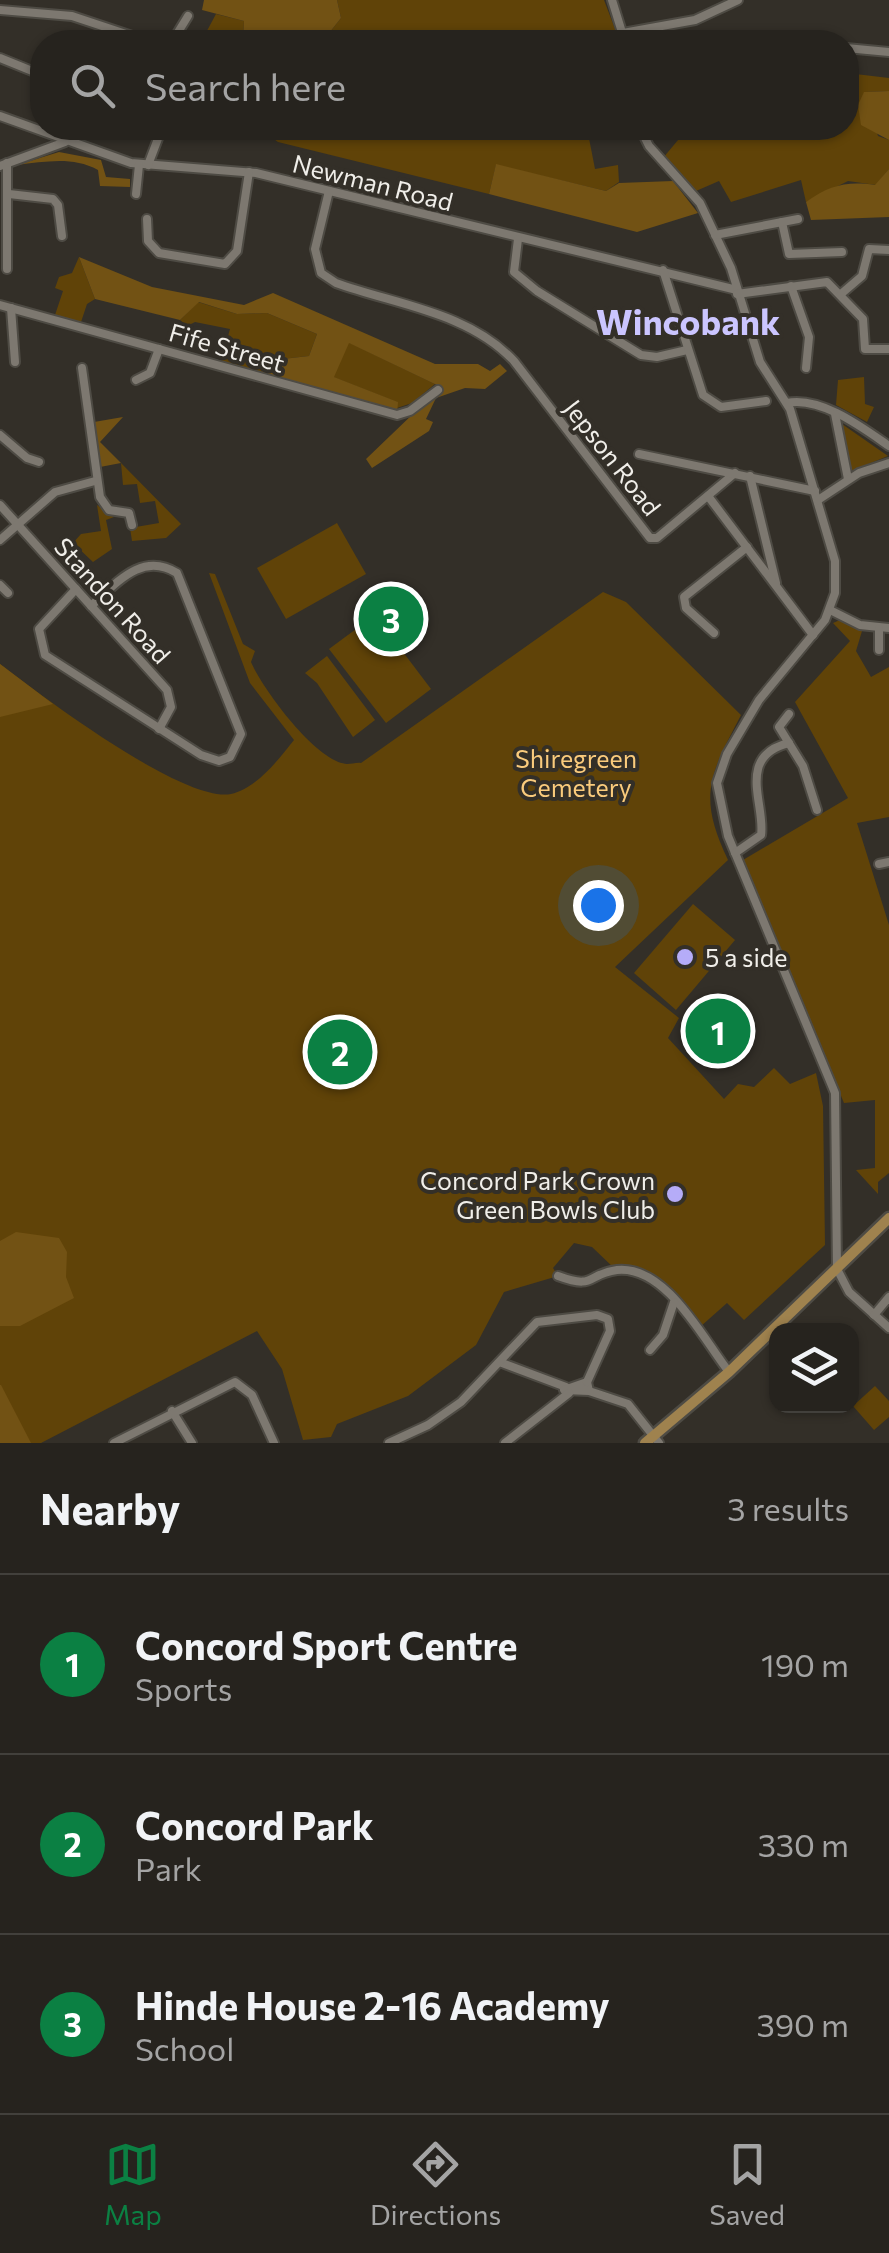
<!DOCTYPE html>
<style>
body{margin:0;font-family:Commissioner,sans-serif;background:#322f2b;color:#f1f3f6}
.controls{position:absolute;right:30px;bottom:30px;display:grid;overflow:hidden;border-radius:20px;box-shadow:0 2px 8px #0004}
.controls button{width:90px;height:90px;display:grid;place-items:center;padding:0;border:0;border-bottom:2px solid #42403c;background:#26231e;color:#f1f3f6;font:50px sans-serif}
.you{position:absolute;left:598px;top:905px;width:35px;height:35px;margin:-25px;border:8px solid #fff;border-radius:50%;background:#1a73e8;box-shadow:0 0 0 15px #1a73e833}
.badge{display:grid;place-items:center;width:65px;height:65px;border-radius:50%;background:#0b8043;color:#fff;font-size:32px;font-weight:700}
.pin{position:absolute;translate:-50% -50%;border:5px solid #fff;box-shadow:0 2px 10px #0006}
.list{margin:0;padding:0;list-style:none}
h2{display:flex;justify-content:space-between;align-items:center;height:130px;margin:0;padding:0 40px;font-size:42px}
h2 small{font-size:32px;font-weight:400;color:#a4a4a4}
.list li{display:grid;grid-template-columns:65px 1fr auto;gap:30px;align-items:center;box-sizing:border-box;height:180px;padding:0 40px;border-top:2px solid #42403c}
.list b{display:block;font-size:38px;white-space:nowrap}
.list p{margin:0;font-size:32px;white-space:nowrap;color:#a4a4a4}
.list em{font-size:32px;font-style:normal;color:#a4a4a4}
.icon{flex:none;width:55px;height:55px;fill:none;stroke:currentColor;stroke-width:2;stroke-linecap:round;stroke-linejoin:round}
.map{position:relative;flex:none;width:889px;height:1443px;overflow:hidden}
.search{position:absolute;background:#26231e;box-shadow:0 2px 8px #0004;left:30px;right:30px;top:30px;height:110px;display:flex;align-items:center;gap:25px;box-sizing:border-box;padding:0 35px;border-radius:40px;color:#a4a4a4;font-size:38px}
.sheet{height:670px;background:#26231e}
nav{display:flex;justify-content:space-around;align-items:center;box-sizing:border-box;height:140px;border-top:2px solid #42403c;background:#26231e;font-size:28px;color:#a4a4a4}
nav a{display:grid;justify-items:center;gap:5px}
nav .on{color:#0b8043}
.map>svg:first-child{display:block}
.green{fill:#604308}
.forest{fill:#725214}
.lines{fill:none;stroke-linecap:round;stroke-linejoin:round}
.minor-casing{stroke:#4e4b44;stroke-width:12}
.major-casing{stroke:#4e4b44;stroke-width:15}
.minor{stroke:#7d7870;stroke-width:8}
.major{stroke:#9f824e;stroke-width:10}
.poi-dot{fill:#b5acf8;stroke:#332f28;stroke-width:4}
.labels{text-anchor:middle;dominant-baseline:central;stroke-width:8;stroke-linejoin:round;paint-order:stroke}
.street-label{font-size:25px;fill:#f0eee9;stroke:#332f28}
.park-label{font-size:25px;fill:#facb7c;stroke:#332f28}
.poi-label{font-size:25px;fill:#f0eee9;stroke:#332f28;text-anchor:start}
.district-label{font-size:35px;font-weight:bold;fill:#cbc5ff;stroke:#332f28}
</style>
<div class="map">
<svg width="889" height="1443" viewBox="0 0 889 1443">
<rect width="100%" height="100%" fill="#332f28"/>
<g class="green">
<polygon points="337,0 604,0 620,42 322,42 341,18"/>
<polygon points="216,14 244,21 243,42 201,42"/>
<polygon points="847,73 889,78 889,91 865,92 878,136 889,140 889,169 876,185 848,181 806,202 801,180 731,202 719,181 696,191 663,158 683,134 675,128 846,128"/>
<polygon points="258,128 397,128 426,132 434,128 587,128 595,169 618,165 619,182 606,191 496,165 489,194 278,142"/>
<polygon points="79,257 95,299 87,304 81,322 55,315 63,291 55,288 59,277 72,273"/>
<polygon points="198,302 237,314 267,313 317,334 309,356 274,360 260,373 221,361 230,329 195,322 187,326 180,320"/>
<polygon points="348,342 435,384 412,403 397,408 397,402 333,377"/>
<polygon points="864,377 865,404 874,407 867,422 836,405 838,380"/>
<polygon points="842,424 888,456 851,471"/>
<polygon points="121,463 181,524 166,538 132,541 130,528 159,523 155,501 140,503 137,484 123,485"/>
<polygon points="97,505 114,517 106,520 112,549 93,562 73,543 81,534 101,531"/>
<polygon points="337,523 366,574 286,619 257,568"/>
<path d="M209,573L215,574L243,644L255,651L251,662C262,688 316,762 347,764C352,764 357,762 361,763L603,592L626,602L741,715C710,775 697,795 728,860L615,967L679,1018L668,1038L724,1099L738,1084L754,1087L774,1068L790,1084L816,1073L823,1106L825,1245L744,1320L727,1303L700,1327C673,1296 656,1271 614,1268L592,1247L574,1243L553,1268L558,1276L504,1292L476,1345L408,1396L337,1424L331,1437L303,1440L282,1369L257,1331L41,1443H0V664C42,696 183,803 231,794C256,789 279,759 294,740L250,683Z"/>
<polygon points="375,615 431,689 386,723 329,649"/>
<polygon points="840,620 862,631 856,651 871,677 889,667 889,817 857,823 889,925 889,1173 878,1182 878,1194 856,1170 875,1168 875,1100 844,1103 743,860 848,798 795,702 850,641 833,623"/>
<polygon points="327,656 375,720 353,737 317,683 305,673"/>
<polygon points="693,904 735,940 676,1010 634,973"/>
<polygon points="875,1386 889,1401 889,1417 874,1430 853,1406"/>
</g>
<g class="forest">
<polygon points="204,0 337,0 341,18 322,42 243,42 244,21 202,10"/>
<polygon points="889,91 889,140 861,125 858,105 864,92"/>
<path d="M59,152L101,160L106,177L130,179V187L100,186L98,170C72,156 45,162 17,165Z"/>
<polygon points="496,164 606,191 619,183 673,181 698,213 637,232 489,194"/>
<path d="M889,169V217L811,220L806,202C830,185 847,181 875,185Z"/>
<polygon points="79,257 152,287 244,305 273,293 435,364 478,364 490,371 500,364 507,371 485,389 465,388 436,398 426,419 433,422 429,431 372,468 366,459 441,387 349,343 334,377 398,402 397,414 260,373 274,360 309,356 317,334 267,313 237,314 199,302 180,320 95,299"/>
<polygon points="123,417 100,442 121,463 100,467 94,422"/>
<polygon points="0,664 53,704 0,717"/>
<polygon points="16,1232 59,1238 67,1252 66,1277 74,1298 20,1326 0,1326 0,1241"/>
<polygon points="0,1385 1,1385 31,1443 0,1443"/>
</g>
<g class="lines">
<g class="minor-casing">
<g id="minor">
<polyline points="612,0 625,42"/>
<polyline points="0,10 72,16 150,42"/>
<polyline points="623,33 695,20 738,0"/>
<polyline points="172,42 188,16"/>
<polyline points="759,42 790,36 820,42"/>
<polyline points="846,48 889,52"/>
<polyline points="0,58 42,75"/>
<polyline points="0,116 131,163 256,173 737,290"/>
<polyline points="640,128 649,146 700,203 731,268 760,362 790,409 835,561 835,593 825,620 759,700 727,754 717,783 728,836 835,1093 837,1269 849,1292 889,1328"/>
<polyline points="148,165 162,128"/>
<polyline points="0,166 65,142"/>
<path d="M329,191L315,249L321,273L336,283C397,305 468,312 514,361L650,538H657L735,473"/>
<polyline points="9,194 53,199 58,205 62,236"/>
<polyline points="136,194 139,165"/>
<polyline points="147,219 148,241 159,253 225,264 237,251 249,172"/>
<polyline points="782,222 789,254 842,252"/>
<polyline points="715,235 798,219"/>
<polyline points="518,239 514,272 537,291 641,355 657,357 687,350"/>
<polyline points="7,269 7,163"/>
<polyline points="663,270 703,395 721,407 766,401"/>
<polyline points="791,286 809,337 806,368"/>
<polyline points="737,294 827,282 863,319 865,349 889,349"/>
<polyline points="841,294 862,276 869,249 889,250"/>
<polyline points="0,305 397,415 410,411 438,390"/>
<polyline points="11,308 15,362"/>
<polyline points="82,368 100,497 109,510 129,513 132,525"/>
<polyline points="136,380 150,373 159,349"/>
<path d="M787,403C821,396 863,428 889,446"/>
<polyline points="835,414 848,479"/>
<polyline points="0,435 27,458 39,462"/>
<polyline points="639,454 815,491"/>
<polyline points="750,476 776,583"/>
<polyline points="708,496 813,635"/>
<polyline points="818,500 859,473 889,463"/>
<polyline points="0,505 167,690 171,707 159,729"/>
<polyline points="0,540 55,492 95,481"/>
<polyline points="0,585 8,593"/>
<path d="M76,589L39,629L45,655L201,755L219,761L230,757L241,734L177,573C141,551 116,584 91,606"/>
<polyline points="830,610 860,625 889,628"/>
<polyline points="879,629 879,650"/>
<polyline points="714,633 686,608 684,597 747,547"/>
<polyline points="789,714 779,727 803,766 817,810"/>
<path d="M735,853L761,835C766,806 735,756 789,743"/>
<polyline points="879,864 889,862"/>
<path d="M558,1276C596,1290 586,1274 617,1270C666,1265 703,1339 729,1372"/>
<polyline points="874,1315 889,1297"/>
<polyline points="650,1350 663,1335 674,1302"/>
<polyline points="502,1363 566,1387"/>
<polyline points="589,1391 587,1382 564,1390 589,1391 628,1404 659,1443"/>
<polyline points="172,1411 192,1443"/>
<polyline points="114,1443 235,1382 252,1395 274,1443"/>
<polyline points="389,1443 428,1425 461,1402 537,1322 597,1315 608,1319 610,1331 587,1382"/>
<polyline points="505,1443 569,1393"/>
</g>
</g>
<g class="major-casing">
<polyline id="major" points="645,1443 729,1372 889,1218"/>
</g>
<use href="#minor" class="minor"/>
<use href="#major" class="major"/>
</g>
<g class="poi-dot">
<circle cx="685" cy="957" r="10"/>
<circle cx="675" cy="1194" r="10"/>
</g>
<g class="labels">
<g class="street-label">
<text transform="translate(373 182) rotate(14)">Newman Road</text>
<text transform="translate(227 347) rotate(16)">Fife Street</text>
<text transform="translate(613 457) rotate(52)">Jepson Road</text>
<text transform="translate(113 600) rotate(48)">Standon Road</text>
</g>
<g class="park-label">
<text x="576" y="758">Shiregreen<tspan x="576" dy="29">Cemetery</tspan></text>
</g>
<g class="poi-label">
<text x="705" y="957">5 a side</text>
<text x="655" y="1180" text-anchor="end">Concord Park Crown<tspan x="655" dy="29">Green Bowls Club</tspan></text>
</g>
<g class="district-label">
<text x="688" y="320">Wincobank</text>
</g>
</g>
</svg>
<div class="controls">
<button><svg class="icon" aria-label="layers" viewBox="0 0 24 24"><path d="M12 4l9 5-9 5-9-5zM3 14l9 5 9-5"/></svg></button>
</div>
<div class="you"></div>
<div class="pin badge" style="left:718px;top:1031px">1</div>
<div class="pin badge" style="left:340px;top:1052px">2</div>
<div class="pin badge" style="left:391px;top:619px">3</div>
<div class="search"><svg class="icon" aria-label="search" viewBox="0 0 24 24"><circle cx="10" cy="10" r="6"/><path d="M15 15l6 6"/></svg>Search here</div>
</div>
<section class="sheet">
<h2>Nearby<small>3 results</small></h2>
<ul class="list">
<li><span class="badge">1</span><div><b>Concord Sport Centre</b><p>Sports</p></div><em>190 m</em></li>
<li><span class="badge">2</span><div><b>Concord Park</b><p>Park</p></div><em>330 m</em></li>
<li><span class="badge">3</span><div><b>Hinde House 2-16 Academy</b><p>School</p></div><em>390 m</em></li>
</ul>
</section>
<nav>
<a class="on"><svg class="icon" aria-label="map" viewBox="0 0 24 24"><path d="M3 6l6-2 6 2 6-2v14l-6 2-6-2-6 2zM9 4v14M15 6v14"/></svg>Map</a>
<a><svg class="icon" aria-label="directions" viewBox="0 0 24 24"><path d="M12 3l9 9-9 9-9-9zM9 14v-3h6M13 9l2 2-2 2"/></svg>Directions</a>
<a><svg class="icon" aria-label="saved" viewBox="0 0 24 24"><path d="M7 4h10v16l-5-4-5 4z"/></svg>Saved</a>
</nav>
